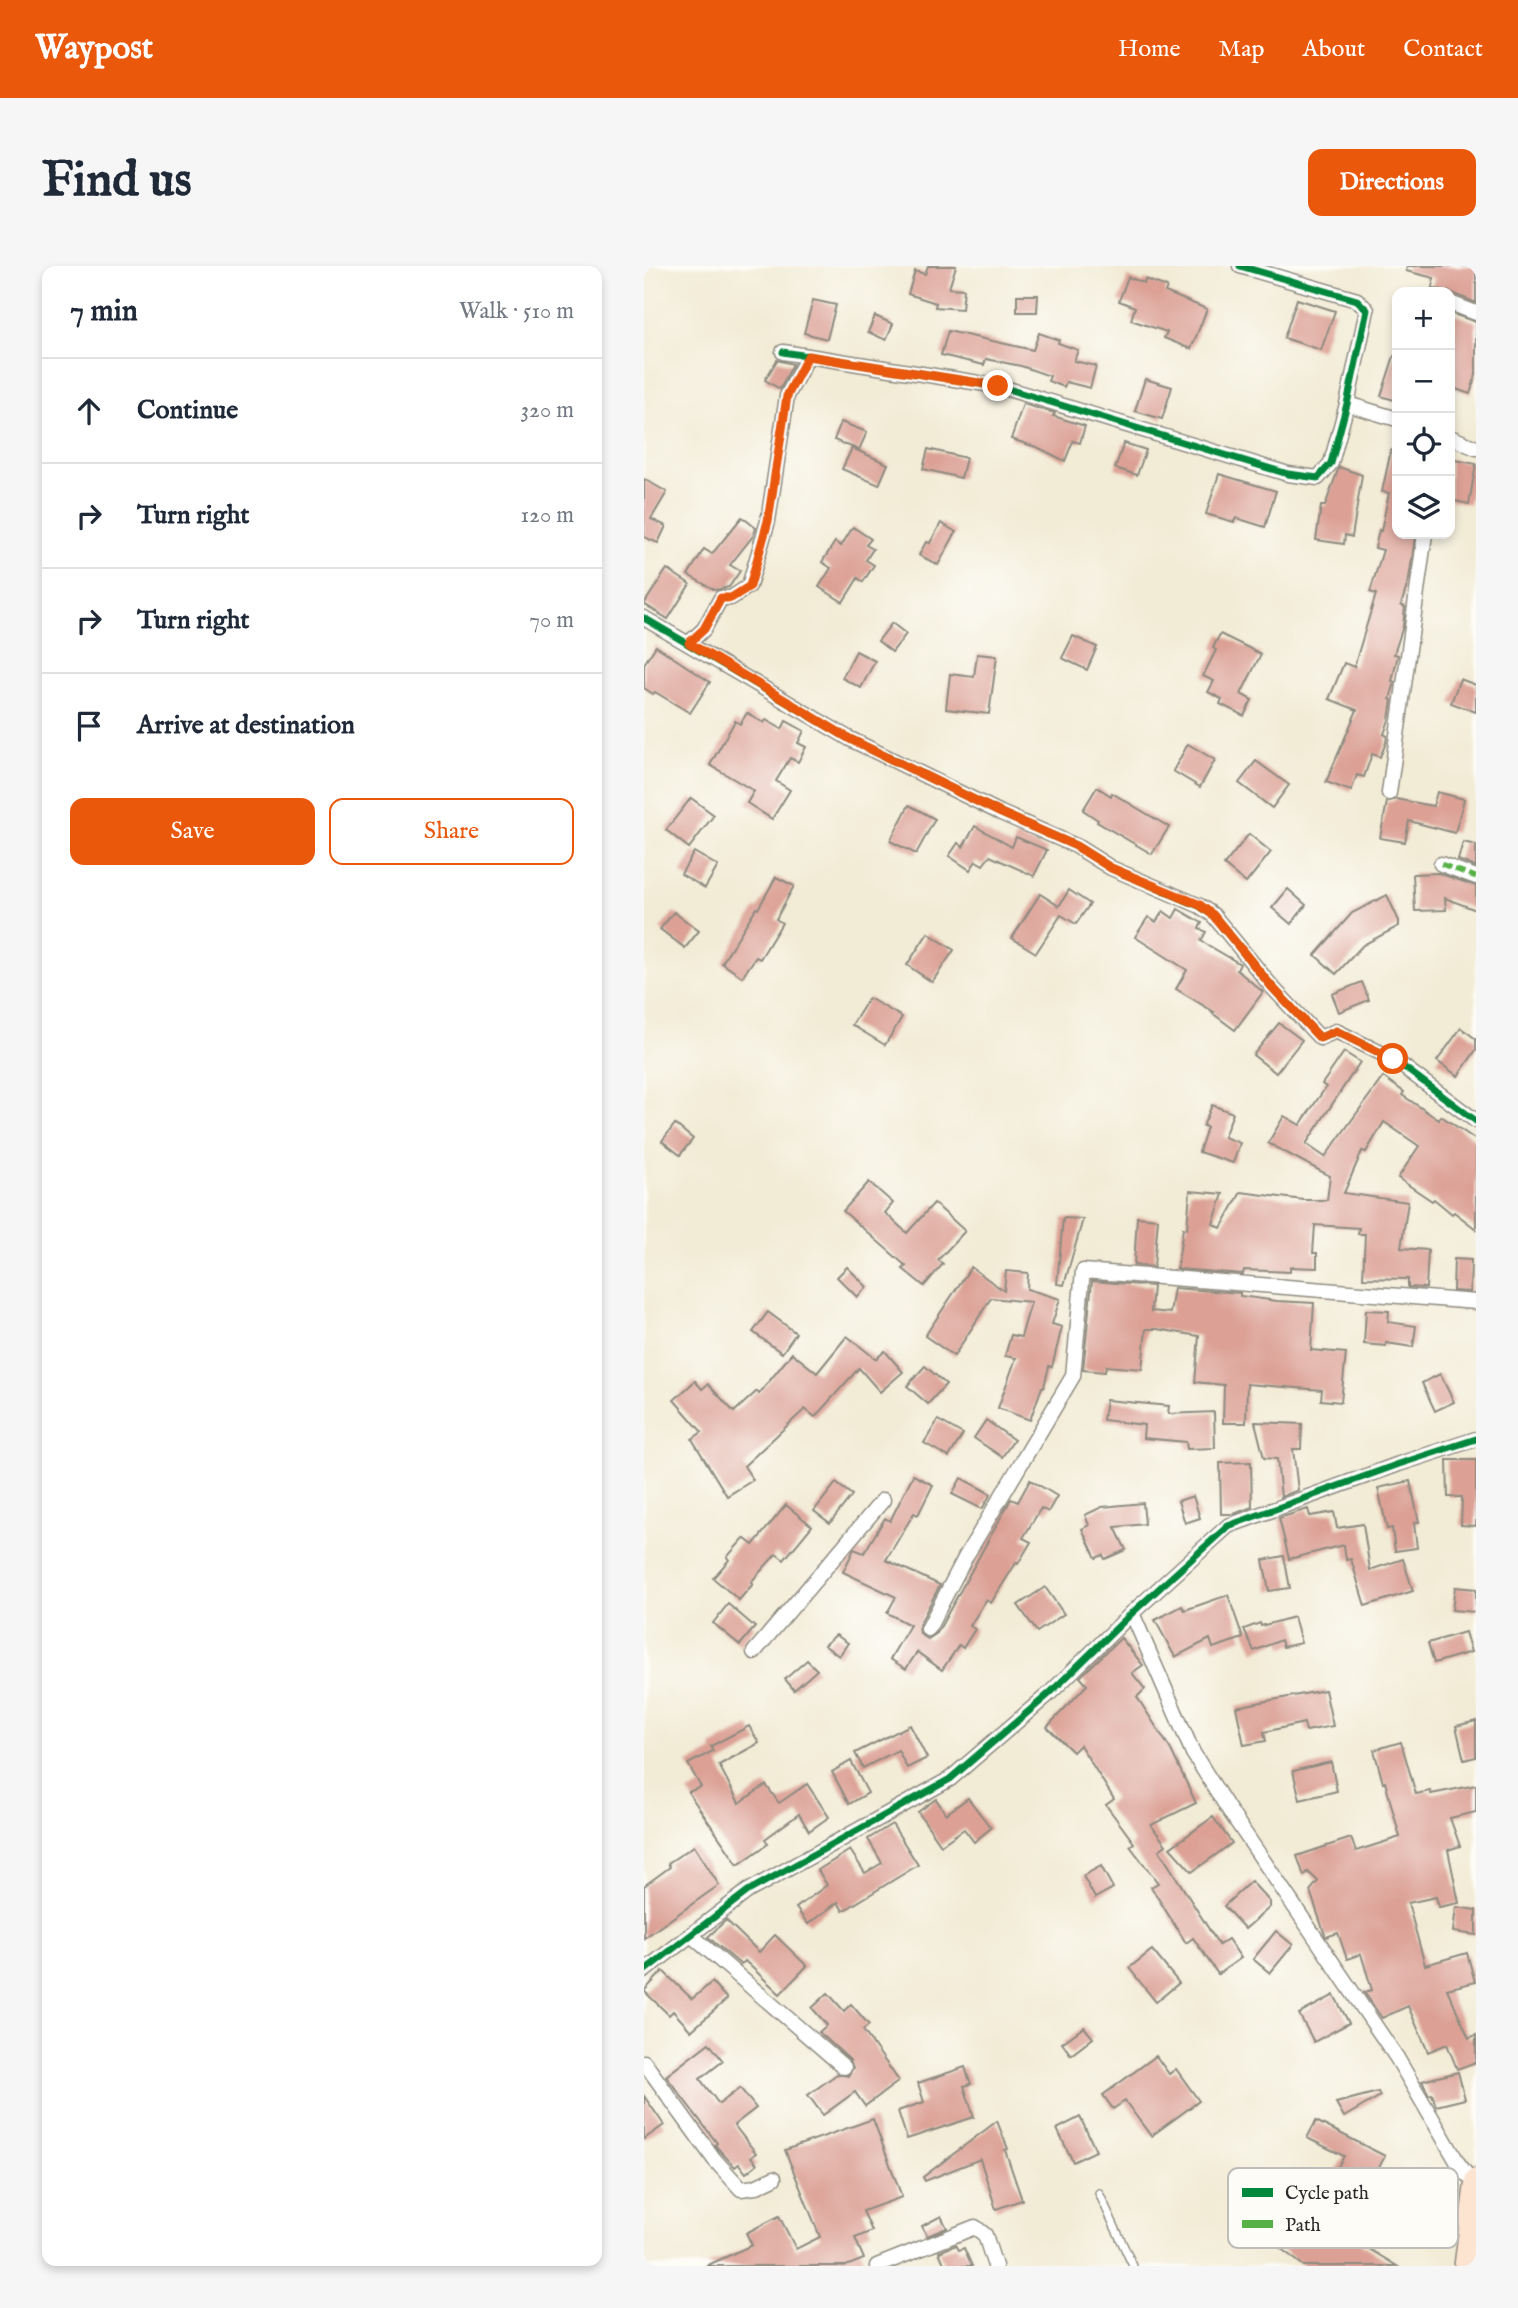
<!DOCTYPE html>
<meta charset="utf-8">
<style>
body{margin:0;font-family:"IM FELL English",serif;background:#f6f6f7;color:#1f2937}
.controls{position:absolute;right:21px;top:21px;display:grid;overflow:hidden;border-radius:14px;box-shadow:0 4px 10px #0003}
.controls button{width:63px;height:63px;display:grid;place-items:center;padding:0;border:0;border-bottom:2px solid #e0e1e3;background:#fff;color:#1f2937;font:35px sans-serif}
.stop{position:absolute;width:21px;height:21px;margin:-16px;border:5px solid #ea580c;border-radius:50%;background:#fff}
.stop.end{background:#ea580c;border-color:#fff;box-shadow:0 2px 7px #0008}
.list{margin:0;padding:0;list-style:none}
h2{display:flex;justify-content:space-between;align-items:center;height:91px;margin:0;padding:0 28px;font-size:30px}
h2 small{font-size:23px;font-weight:400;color:#747a83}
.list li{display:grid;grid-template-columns:46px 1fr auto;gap:21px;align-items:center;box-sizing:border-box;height:105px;padding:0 28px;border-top:2px solid #e0e1e3}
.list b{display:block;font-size:26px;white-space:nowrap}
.list em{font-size:23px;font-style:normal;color:#747a83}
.actions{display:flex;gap:14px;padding:21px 28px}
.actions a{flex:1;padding:16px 0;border:2px solid #ea580c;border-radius:14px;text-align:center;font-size:24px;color:#ea580c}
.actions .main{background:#ea580c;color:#fff}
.icon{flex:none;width:38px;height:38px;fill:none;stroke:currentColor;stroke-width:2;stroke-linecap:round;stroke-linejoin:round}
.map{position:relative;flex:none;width:832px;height:2000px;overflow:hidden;border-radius:14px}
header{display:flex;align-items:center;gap:42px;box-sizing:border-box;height:98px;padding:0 35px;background:#ea580c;color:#fff}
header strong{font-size:33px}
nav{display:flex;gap:38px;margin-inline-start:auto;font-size:24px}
.intro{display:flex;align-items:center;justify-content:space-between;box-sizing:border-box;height:168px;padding:0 42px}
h1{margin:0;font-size:49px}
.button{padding:18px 32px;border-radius:14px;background:#ea580c;color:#fff;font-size:24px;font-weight:700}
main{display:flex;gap:42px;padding:0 42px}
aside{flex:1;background:#fff;border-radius:14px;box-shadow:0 4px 10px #0003}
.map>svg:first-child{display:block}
.building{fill:#dca095}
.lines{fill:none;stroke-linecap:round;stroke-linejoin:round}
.lane-casing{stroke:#8e8b80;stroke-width:10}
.street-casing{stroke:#8e8b80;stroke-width:17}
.secondary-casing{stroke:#8e8b80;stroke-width:24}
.lane{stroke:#fff;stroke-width:7}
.street{stroke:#fff;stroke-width:14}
.secondary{stroke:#fde4d1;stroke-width:21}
.quiet{stroke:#56b246;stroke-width:5;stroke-dasharray:10 5;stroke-linecap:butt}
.cycleway-casing{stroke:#fdfcf7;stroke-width:11}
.cycleway{stroke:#00873e;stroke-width:7}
.route{stroke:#ea580c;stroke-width:9}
.key{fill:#fdfcf7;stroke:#bebdba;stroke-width:2}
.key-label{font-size:19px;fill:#2b2b2b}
</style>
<header>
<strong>Waypost</strong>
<nav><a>Home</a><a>Map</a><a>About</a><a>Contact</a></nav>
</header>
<div class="intro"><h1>Find us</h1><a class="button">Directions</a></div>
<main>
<aside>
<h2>7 min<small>Walk · 510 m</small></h2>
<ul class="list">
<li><svg class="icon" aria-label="ahead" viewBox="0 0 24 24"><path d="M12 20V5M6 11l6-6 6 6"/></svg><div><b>Continue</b></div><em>320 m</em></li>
<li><svg class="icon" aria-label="right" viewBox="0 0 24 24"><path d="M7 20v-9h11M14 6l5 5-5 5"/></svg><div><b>Turn right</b></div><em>120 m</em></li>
<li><svg class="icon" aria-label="right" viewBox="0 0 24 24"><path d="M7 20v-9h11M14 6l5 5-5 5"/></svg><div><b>Turn right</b></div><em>70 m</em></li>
<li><svg class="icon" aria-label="arrive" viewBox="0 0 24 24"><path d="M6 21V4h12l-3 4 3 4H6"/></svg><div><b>Arrive at destination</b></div></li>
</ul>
<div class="actions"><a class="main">Save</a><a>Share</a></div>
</aside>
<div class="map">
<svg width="832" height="2000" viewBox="0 0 832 2000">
<rect width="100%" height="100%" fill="#fdfcf7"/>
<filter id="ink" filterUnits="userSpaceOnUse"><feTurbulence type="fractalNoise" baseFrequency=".0143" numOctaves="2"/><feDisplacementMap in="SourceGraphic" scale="14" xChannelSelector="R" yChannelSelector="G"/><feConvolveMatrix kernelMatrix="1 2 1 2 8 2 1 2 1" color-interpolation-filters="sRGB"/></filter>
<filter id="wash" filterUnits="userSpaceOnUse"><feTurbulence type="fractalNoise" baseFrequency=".00686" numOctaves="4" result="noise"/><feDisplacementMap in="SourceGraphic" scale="28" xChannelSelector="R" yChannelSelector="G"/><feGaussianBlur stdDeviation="1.57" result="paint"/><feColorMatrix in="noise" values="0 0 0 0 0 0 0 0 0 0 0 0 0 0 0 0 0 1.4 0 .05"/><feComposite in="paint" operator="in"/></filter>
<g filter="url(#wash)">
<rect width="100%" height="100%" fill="#f2ebd5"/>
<g id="blocks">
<g class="building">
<polygon points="284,0 312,0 305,22 320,23 318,43 291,41 292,37 264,28 271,5 281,8"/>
<polygon points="763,0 832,0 832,37 806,26 788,22 790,12 762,5"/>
<polygon points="484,11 500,17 501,13 523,21 521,26 563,43 547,83 520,72 523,66 487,54 491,41 475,35"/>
<polygon points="373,29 394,29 393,46 373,46"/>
<polygon points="653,33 691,45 677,84 640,72"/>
<polygon points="169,34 192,39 183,73 160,67"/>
<polygon points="806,47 832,56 832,109 826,128 806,121"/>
<polygon points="231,50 249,58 242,74 224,66"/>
<polygon points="304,65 389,84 395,67 415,74 414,77 434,84 430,95 452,100 446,122 422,116 420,121 404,115 406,110 377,100 342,93 340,99 297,89"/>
<polygon points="750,90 753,90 753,135 737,130"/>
<polygon points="133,94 149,98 136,123 121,114"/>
<polygon points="501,113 528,121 518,153 491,145"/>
<polygon points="379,138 411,147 409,150 441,160 436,177 429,175 421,195 395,182 367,173"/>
<polygon points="197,156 223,166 215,184 190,174"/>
<polygon points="480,177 502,184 493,209 471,202"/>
<polygon points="208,182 244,198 235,219 198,203"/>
<polygon points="284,183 322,192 317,212 279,203"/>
<polygon points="747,184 753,185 753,268 771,272 765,313 757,339 761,341 759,360 750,388 754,389 748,415 751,416 746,433 748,434 745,454 740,468 743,470 742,477 736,491 728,488 720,511 713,509 707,525 682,516 713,444 685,433 700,397 710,401 732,328 726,326 739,284 731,282 735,264 737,265 745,227 738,226"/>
<polygon points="806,193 832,198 825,238 806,234"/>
<polygon points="695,201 718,209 708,271 701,269 700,278 672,274 677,240 681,240"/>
<polygon points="575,208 632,225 621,261 592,252 590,256 562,248"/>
<polygon points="0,213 23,226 7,253 22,260 14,277 0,271"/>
<polygon points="98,251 112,262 109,270 86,299 96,305 85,321 71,324 44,309 60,283 68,288"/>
<polygon points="297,257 312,266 294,299 275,289 282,276 286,277"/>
<polygon points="209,261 227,273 222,279 229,283 222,294 230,299 219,316 214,312 199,336 175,321 187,302 178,296 191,276 197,280"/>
<polygon points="23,303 46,318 24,353 0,338"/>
<polygon points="248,357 262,368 248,386 234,375"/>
<polygon points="576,368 617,388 597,428 608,434 600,450 576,438 578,433 564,426 570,415 559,410 572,384 569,382"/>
<polygon points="429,370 453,381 443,404 418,392"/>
<polygon points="12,380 66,416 46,447 11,426 9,428 0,422 0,398"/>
<polygon points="212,385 231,395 217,422 198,412"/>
<polygon points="333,388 353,390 345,448 302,443 306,408 330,411"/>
<polygon points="816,413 832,419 832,446 807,437"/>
<polygon points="103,447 120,457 122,454 138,463 142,455 160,465 154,477 162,481 154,496 146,492 132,515 146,524 128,553 103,537 110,525 66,499 91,455 96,458"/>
<polygon points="544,478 571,494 556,521 529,505"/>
<polygon points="612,495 645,519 628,542 595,517"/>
<polygon points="453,521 467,530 468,527 525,561 508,588 453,556 454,554 439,544"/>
<polygon points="793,526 820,533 811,567 765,555 761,576 736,572 743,536 752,533 789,540"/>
<polygon points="47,532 70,549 45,582 22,564"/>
<polygon points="265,539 291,553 272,588 246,575"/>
<polygon points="331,560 368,581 372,571 403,584 390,610 346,590 339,599 332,595 326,604 305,590 314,577 319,581"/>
<polygon points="605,568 627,586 602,617 580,599"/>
<polygon points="819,576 832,579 832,601 814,594"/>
<polygon points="50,586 74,600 61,622 37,608"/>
<polygon points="794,607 832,620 832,644 801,632 802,644 771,645 769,608"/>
<polygon points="132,611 150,620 132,653 138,657 116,693 112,691 98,711 78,697 112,642 114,643"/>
<polygon points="644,623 662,639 647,658 628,642"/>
<polygon points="425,624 446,638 432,658 417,649 392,687 368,672 396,628 415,640"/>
<polygon points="743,629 755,655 755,660 719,679 692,708 671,689 708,647"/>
<polygon points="534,643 558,657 555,662 562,666 557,675 596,698 593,704 619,726 591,764 568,747 570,746 532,723 543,704 491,671 504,651 512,656 519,645 529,652"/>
<polygon points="30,646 55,665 41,682 16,663"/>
<polygon points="284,667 310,684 288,716 263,699"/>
<polygon points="718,716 725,734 695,746 688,728"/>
<polygon points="225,732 258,751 241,779 208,759"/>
<polygon points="635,757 658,774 632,807 609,789"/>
<polygon points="817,762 832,773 832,784 814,810 793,795"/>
<polygon points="700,786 716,796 662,878 681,891 739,811 760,826 758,829 795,854 797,850 832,874 832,963 810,946 808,948 790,933 788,935 754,912 775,880 740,856 722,886 718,885 700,927 764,936 757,982 784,984 782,1022 764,1021 764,1013 719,1012 721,968 714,968 715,962 671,959 669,987 673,987 673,1002 646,1001 646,1006 600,1004 599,1008 533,1003 539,962 543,963 546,925 579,928 569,958 577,962 597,926 660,934 683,934 686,910 624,877 640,850 656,859 682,821 678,818"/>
<polygon points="568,839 589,847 580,871 596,877 589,897 555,886 563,861 559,860"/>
<polygon points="31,858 49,873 36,889 18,875"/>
<polygon points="225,916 249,937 241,947 263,967 290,937 321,965 294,994 299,998 280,1020 259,1003 262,1000 199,945"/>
<polygon points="493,951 514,953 510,1001 490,999"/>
<polygon points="419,952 439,953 420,1019 413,1018"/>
<polygon points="810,993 827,994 826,1026 809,1025"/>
<polygon points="203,1001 223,1021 213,1031 193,1011"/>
<polygon points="327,1001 360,1025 362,1005 384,1007 383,1023 416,1033 408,1058 418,1061 408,1101 405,1100 400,1121 398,1121 386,1154 354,1142 372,1092 361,1090 367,1069 377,1071 387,1036 347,1032 310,1090 281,1070"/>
<polygon points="448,1015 509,1020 507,1045 526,1047 530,1022 596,1027 596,1030 633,1035 670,1037 667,1084 702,1087 697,1136 677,1134 678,1124 603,1118 602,1157 579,1157 580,1119 551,1116 555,1070 513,1063 502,1063 498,1103 462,1100 461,1106 439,1104"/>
<polygon points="722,1044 745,1045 744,1056 772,1060 769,1081 742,1077 742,1080 720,1078"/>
<polygon points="124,1046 152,1067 138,1087 109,1066"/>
<polygon points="203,1070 232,1093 241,1085 259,1106 236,1126 215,1102 171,1151 161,1143 100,1200 109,1214 83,1230 48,1173 58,1166 30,1134 51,1115 58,1123 64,1118 90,1146 113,1125 115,1128 148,1087 173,1107"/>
<polygon points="281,1100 302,1118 284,1138 263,1120"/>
<polygon points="796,1108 810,1136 791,1145 778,1117"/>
<polygon points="462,1134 525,1140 524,1148 570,1146 571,1182 543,1183 542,1176 499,1172 500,1159 459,1154"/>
<polygon points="294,1154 319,1168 305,1191 280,1177"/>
<polygon points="342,1154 370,1174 358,1191 330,1172"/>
<polygon points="611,1156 658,1158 657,1183 649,1183 654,1224 637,1231 633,1193 620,1192"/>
<polygon points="803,1194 832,1194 832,1260 817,1259 818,1231 804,1231"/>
<polygon points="607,1196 608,1241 590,1248 577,1248 576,1197"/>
<polygon points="269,1209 289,1219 274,1249 270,1247 242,1294 296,1319 275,1359 276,1368 284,1373 293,1367 367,1233 374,1236 386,1214 413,1230 404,1246 397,1242 379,1272 387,1276 374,1298 372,1297 347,1337 342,1334 326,1360 331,1363 319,1382 315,1379 298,1404 273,1386 262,1403 246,1393 266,1359 243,1347 252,1331 199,1306 210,1283 220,1287 241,1252 246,1255"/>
<polygon points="317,1212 347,1228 338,1243 308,1228"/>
<polygon points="766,1215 775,1256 770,1257 773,1282 751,1285 748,1262 743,1263 734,1222"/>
<polygon points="192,1217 208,1229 186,1257 170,1245"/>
<polygon points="549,1230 556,1252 541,1257 534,1235"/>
<polygon points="499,1237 501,1258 471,1261 482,1284 461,1293 459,1289 452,1292 438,1263 445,1259 441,1249 458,1241"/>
<polygon points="142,1239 168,1260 140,1294 132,1288 107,1316 109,1318 95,1334 69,1312 85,1294 83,1291 100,1272 109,1279"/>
<polygon points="664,1243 666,1250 690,1246 693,1262 719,1258 726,1304 759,1293 769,1325 721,1340 707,1293 702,1294 700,1279 645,1293 635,1252"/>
<polygon points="640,1290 646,1322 625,1325 619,1294"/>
<polygon points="401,1321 420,1348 393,1366 374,1339"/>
<polygon points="811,1321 832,1323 832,1346 808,1344"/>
<polygon points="584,1329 599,1372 569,1382 566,1373 531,1391 511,1354 538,1340 541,1344"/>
<polygon points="84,1338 111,1361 96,1379 69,1357"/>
<polygon points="650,1351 657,1377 639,1381 637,1374 610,1385 600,1363 616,1357 617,1360"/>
<polygon points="821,1366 827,1386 790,1397 784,1377"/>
<polygon points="192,1369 204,1377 195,1390 180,1379"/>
<polygon points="477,1372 499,1399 488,1407 501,1423 493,1431 527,1484 552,1537 507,1559 522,1579 515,1584 575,1679 584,1673 597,1692 574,1708 549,1672 542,1677 507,1621 514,1617 486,1580 490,1577 462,1539 470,1533 436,1479 429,1486 403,1461 443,1419 436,1411"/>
<polygon points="163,1394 173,1404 150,1424 141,1413"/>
<polygon points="681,1424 689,1460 662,1465 660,1457 620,1466 622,1475 600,1479 592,1441"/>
<polygon points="832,1455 832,1491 820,1494 812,1460"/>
<polygon points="266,1459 283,1492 263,1502 254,1484 219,1502 211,1487"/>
<polygon points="105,1460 115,1477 75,1499 95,1537 122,1519 135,1537 163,1518 185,1551 165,1565 155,1548 121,1573 124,1578 94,1599 44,1526 57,1521 44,1498 69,1485 67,1480"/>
<polygon points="757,1476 772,1528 786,1525 787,1528 832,1519 832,1546 806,1552 816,1580 804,1584 815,1637 795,1641 792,1631 764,1637 781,1699 823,1687 831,1716 803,1723 825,1772 832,1769 832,1796 813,1803 803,1778 784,1786 764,1740 738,1752 720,1726 728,1724 717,1688 703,1693 694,1667 682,1671 681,1669 666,1625 674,1615 664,1606 660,1610 653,1590 707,1572 712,1585 756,1571 741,1516 739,1517 730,1484"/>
<polygon points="207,1495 224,1527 205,1538 188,1506"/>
<polygon points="687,1496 693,1525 656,1534 649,1505"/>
<polygon points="324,1532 347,1562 330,1576 320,1563 297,1579 274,1546 292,1533 302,1548"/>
<polygon points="569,1551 588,1577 548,1606 526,1582"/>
<polygon points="248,1558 274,1599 199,1645 194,1636 164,1658 152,1642 183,1619 174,1604 206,1584 221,1607 238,1597 224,1573"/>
<polygon points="50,1580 75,1619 0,1672 0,1620 26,1601 24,1597"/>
<polygon points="457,1600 469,1622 451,1632 439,1610"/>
<polygon points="607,1615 626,1636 626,1641 601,1663 580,1640"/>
<polygon points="812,1641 832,1644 832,1669 809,1666"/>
<polygon points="82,1654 115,1686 131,1669 163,1700 136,1728 101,1695 97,1699 64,1671"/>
<polygon points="632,1665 649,1679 626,1707 609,1693"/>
<polygon points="508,1684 535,1717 512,1736 485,1702"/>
<polygon points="19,1705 48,1733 68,1716 83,1733 47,1765 29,1745 25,1749 0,1725"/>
<polygon points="184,1727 200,1745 207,1738 225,1759 219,1764 255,1815 221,1840 211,1826 179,1849 164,1829 193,1808 204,1810 209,1802 206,1794 175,1766 183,1759 168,1742"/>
<polygon points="690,1729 705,1757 670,1776 655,1748"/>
<polygon points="440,1761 449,1772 427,1789 418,1777"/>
<polygon points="65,1777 79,1795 56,1813 75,1838 96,1822 112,1842 90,1859 112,1887 107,1891 113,1898 102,1907 95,1898 91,1901 78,1887 71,1879 73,1877 22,1810"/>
<polygon points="512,1790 525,1808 532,1803 555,1835 507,1870 481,1835 469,1843 459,1829"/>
<polygon points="321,1801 327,1818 320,1820 330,1851 263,1873 254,1845 280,1836 274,1817"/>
<polygon points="814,1806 821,1833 792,1840 788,1828 785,1829 778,1815"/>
<polygon points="734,1826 736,1830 700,1851 692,1837"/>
<polygon points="0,1830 20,1859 0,1873"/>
<polygon points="436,1851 452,1885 429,1896 413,1863"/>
<polygon points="229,1853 258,1931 219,1945 228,1965 211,1972 220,1993 202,2000 62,2000 108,1979 102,1967 135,1950 152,1983 176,1971 141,1884"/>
<polygon points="353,1855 364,1883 361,1884 378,1934 352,1943 336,1893 281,1915 279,1911"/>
<polygon points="672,1855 741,1890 724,1923 691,1906 700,1890 663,1872"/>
<polygon points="611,1935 670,1977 684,1957 691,1962 699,1950 703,1953 706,1948 728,1963 717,1978 753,2000 660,2000 598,1953"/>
<polygon points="297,1950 303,1962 283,1970 278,1960"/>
<polygon points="312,1979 315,1984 320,1982 328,2000 301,2000 295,1986"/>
</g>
</g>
</g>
<g filter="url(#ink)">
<use href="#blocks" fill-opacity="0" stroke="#8e8b80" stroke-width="2"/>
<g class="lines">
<g class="lane-casing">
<polyline id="lane" points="455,1927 489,2000"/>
</g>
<g class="street-casing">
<g id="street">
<polyline points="806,37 832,47"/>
<polyline points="139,86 354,120 644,208 674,212 687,197 703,138 723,44 713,34 596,0"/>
<polyline points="703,138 753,153"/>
<polyline points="806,171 832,182"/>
<polyline points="0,352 206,473 357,547 432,580 467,602 556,640 569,649 628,721 676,772 692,765 749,793 832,855"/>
<polyline points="45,377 60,363 77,332 87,332 105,320 124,255 143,130 164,90"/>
<polyline points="745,527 781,268"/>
<polyline points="797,598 832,611"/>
<polyline points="488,1347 549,1487 585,1544 753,1792 814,1897 822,1908 832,1914"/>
<polyline points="284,1363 322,1290 429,1110 439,1005 832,1036"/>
<polyline points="110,1386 239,1234"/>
<polyline points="47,1669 200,1801"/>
<polyline points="0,1705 104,1625 306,1513 406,1427 488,1347 584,1260 755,1198 832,1173"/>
<polyline points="0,1796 70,1893 97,1923 111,1921 130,1912"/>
<polyline points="233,2000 331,1961 341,1969 351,2000"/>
</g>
</g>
<g class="secondary-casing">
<polyline id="secondary" points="821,2000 832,1913"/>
</g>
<use href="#lane" class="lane"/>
<use href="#street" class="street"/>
<use href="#secondary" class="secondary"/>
<polyline class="quiet" points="797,598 832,611"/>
<g class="cycleway-casing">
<g id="cycleway">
<polyline points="139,86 354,120 644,208 674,212 687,197 703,138 723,44 713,34 596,0"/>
<polyline points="0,352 206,473 357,547 432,580 467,602 556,640 569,649 628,721 676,772 692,765 749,793 832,855"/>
<polyline points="0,1705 104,1625 306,1513 406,1427 488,1347 584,1260 755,1198 832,1173"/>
</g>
</g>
<use href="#cycleway" class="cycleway"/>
</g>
</g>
<g class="lines" filter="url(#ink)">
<polyline class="route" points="354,120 164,90 143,130 124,255 106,320 87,332 77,332 60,363 45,377 206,473 357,547 432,580 467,602 556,639 569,649 628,721 676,772 692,765 749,793"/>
</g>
<rect x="584" y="1902" width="230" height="80" rx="10" class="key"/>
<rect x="598" y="1922" width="31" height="9" fill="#00873e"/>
<rect x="598" y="1954" width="31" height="8" fill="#56b246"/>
<g class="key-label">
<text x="641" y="1933">Cycle path</text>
<text x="641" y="1965">Path</text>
</g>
</svg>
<div class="controls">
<button>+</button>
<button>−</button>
<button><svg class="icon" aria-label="locate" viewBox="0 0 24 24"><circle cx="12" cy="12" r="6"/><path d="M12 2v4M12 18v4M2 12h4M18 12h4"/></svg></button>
<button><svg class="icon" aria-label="layers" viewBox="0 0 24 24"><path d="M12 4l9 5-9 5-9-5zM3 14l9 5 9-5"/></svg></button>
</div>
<div class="stop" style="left:749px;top:793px"></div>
<div class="stop end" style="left:354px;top:120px"></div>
</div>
</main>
